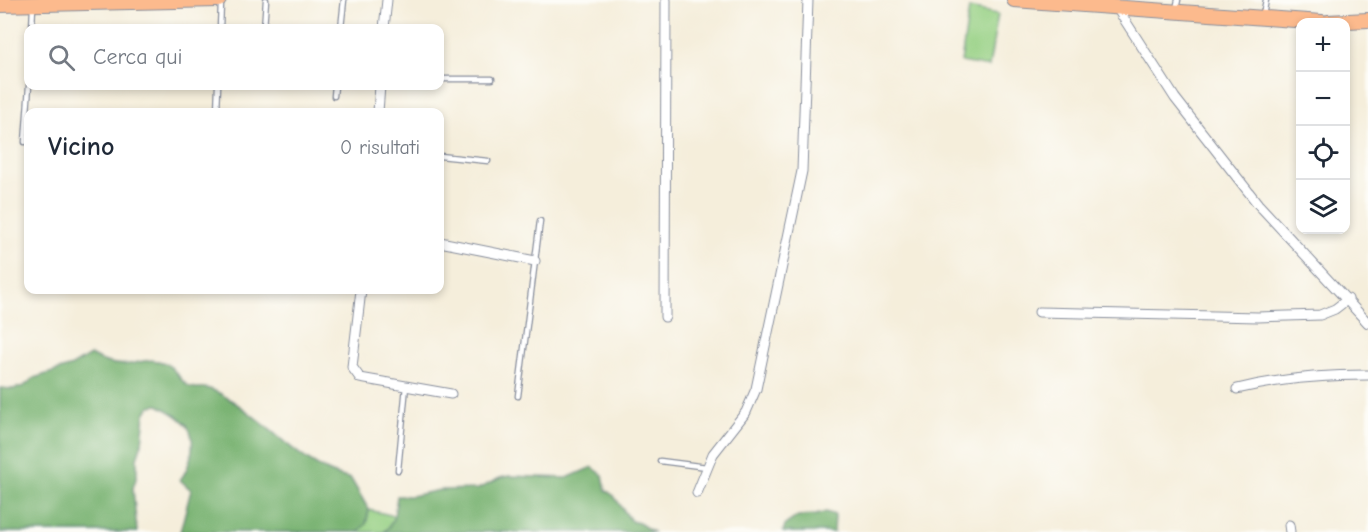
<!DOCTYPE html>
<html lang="it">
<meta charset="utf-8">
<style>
body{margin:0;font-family:"Comic Neue",sans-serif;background:#f6f6f7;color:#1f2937}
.controls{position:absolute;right:18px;top:18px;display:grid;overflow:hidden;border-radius:12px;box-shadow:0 3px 9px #0003}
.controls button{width:54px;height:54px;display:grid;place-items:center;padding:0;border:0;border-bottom:2px solid #e0e1e3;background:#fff;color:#1f2937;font:30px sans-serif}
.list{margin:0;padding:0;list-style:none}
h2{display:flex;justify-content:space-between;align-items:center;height:78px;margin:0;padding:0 24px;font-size:26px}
h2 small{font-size:20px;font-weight:400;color:#747a83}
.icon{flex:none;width:33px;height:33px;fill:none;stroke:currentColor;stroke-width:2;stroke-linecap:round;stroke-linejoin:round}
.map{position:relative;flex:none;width:1368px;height:532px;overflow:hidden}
.search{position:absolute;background:#fff;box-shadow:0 3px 9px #0003;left:24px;top:24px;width:420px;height:66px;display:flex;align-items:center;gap:15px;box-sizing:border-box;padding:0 21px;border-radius:12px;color:#747a83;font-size:22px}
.panel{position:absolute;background:#fff;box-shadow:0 3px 9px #0003;left:24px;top:108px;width:420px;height:186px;border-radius:12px}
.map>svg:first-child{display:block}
.green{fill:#96d083;stroke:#588070;stroke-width:1.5}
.forest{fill:#78b271;stroke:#4a7068;stroke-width:1.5}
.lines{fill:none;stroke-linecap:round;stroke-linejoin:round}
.lane-casing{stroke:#888e9c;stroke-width:7}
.street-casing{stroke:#888e9c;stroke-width:11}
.primary-casing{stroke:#888e9c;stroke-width:16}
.lane{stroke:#fff;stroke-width:4.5}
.street{stroke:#fff;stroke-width:9}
.primary{stroke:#fcba8d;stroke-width:14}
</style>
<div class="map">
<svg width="1368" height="532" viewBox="0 0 1368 532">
<rect width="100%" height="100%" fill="#fdfcf7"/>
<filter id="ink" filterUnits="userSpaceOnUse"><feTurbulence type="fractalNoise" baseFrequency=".0167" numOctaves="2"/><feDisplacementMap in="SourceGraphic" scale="12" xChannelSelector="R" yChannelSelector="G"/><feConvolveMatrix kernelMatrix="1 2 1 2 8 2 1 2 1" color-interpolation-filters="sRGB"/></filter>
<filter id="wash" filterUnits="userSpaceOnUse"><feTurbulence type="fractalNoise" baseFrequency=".008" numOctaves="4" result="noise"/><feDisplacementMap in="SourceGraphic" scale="24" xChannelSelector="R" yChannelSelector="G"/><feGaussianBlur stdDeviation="1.35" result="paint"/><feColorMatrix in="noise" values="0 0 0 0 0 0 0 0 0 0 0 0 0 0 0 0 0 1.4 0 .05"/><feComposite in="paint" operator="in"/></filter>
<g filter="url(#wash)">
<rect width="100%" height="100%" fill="#f5eedb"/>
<g class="green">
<polygon points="969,8 998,14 989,67 961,62"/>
<polygon points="369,510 395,516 391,526 384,532 358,532 366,524"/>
</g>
<g class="forest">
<path d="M90,355C102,362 115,366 129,364C141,362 152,357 165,363C175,368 179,379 187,385C193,390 199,387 205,388C212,389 220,393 226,397C270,422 300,468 351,479L369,510L366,524L358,532H180L191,490L180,480C189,469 197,444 189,429C185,419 168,410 158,405L150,406L145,414L142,443L137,458V476L133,488L137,532H0V388L13,389L24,386L34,378L72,366Z"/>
<path d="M592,467L603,475L606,490L614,496L631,521L639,523L653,532H384C395,522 395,510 397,496H411L440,490L478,489L500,478L509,476L567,478Z"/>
<polygon points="826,512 835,515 834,532 783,532 785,525 798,516 816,515"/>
</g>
</g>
<g filter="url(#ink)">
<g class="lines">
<g class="lane-casing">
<g id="lane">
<polyline points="1176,9 1178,0"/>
<polyline points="1263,15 1266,0"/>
<polyline points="32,28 33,7"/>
<polyline points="220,28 221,3"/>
<polyline points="264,28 266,0"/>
<polyline points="341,28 344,0"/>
<polyline points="440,79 492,79"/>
<polyline points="334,96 335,86"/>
<polyline points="217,112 218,86"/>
<polyline points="25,142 29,86"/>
<polyline points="440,156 488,161"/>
<polyline points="518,396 540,221"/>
<polyline points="660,461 707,467"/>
<polyline points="398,470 406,386"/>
</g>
</g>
<g class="street-casing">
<g id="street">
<polyline points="1117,8 1175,98 1258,204 1368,323"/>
<polyline points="384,28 387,0"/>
<polyline points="378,112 380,86"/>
<polyline points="440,242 535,261"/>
<polyline points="361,290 352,367 360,378 451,394"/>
<polyline points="1039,312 1258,317 1320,315 1335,309 1348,299"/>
<polyline points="665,317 666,0"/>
<path d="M1237,389C1281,378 1323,375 1368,375"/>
<polyline points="697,493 713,454 746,412 756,389 802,171 808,0"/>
<polyline points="1289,525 1290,532"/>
</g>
</g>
<g class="primary-casing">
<g id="primary">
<polyline points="1014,0 1322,22"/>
<polyline points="0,5 219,0"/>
<polyline points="1328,22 1368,20"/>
</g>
</g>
<use href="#lane" class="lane"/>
<use href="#street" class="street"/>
<use href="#primary" class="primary"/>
</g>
</g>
</svg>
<div class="controls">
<button>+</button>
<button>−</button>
<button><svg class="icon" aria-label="locate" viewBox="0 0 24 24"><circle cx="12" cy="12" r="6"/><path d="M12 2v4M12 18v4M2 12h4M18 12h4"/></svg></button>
<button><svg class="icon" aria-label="layers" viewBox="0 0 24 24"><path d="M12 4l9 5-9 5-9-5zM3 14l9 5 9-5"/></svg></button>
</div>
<div class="search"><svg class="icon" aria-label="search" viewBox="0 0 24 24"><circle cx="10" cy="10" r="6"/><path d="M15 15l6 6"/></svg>Cerca qui</div>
<section class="panel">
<h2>Vicino<small>0 risultati</small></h2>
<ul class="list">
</ul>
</section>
</div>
